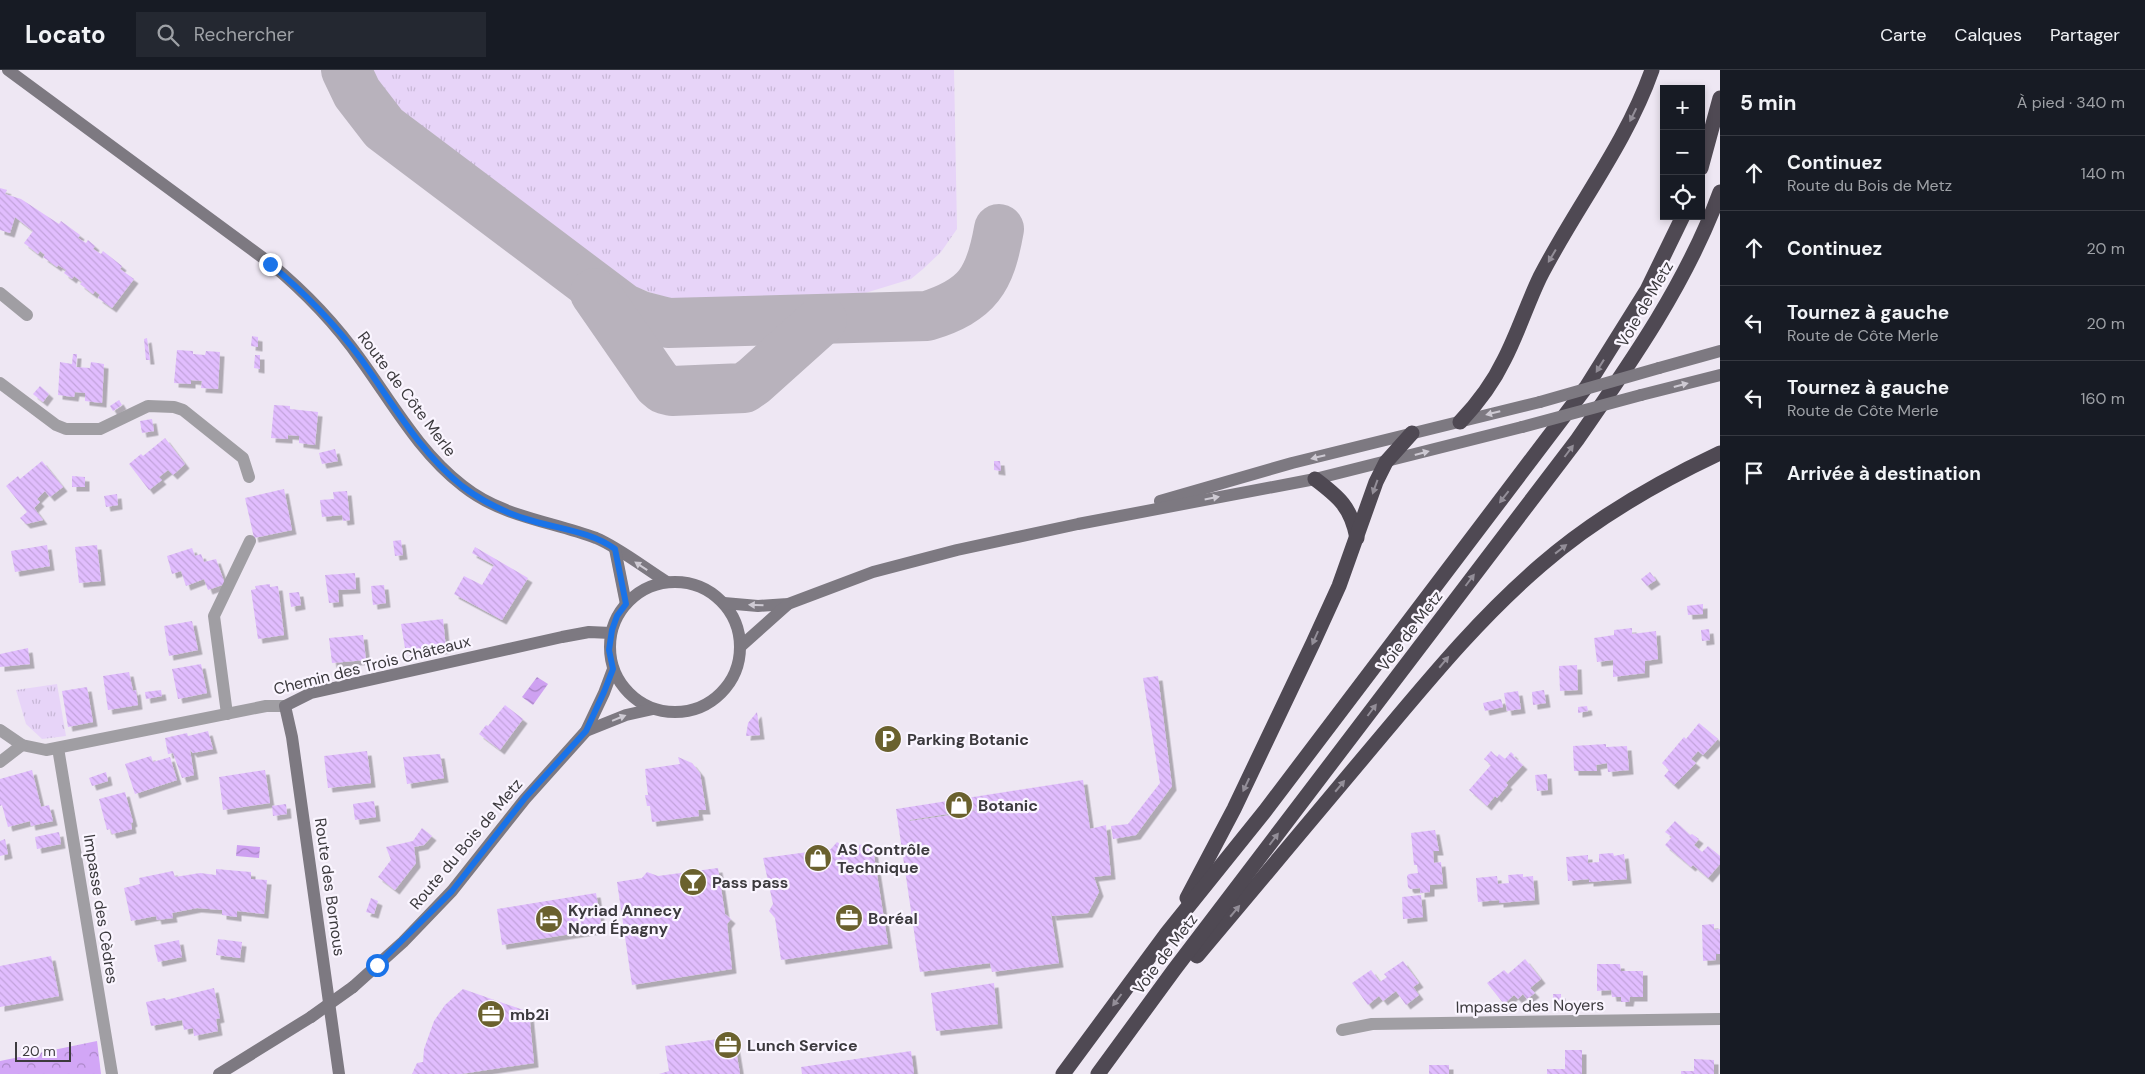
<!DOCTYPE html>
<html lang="fr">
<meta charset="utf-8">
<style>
body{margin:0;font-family:"DM Sans",sans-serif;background:#242831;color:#f1f3f6}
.controls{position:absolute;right:15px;top:15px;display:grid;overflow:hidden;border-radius:0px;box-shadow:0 2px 8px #0003}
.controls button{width:45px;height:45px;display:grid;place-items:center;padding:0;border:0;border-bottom:1px solid #363941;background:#171b24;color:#f1f3f6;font:25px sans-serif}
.scale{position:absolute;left:15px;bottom:12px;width:56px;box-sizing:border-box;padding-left:5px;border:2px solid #3c3a3e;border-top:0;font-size:14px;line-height:18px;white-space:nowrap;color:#3c3a3e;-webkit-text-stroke:4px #faf5ff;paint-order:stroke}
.stop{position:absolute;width:15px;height:15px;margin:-11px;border:4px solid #1a73e8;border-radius:50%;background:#fff}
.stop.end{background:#1a73e8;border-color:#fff;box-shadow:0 1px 5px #0008}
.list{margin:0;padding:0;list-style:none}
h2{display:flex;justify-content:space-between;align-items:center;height:65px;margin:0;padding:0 20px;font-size:21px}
h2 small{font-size:16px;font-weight:400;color:#9ea1a6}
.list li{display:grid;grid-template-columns:32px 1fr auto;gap:15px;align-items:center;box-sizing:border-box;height:75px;padding:0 20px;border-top:1px solid #363941}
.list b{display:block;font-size:19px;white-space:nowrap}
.list p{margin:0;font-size:16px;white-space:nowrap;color:#9ea1a6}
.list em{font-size:16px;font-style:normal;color:#9ea1a6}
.icon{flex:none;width:28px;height:28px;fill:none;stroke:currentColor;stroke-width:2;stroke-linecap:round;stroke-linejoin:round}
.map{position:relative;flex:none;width:1720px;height:1004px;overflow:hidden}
header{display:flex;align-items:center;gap:30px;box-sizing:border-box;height:70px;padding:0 25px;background:#171b24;border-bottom:1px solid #363941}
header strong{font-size:24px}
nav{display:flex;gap:28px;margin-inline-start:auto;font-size:18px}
.search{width:350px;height:45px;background:#242831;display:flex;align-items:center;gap:12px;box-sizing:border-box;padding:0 18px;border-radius:0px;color:#9ea1a6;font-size:19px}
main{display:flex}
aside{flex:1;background:#171b24}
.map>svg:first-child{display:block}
.grass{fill:url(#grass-tufts)}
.forest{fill:url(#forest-crowns)}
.water{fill:url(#water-waves)}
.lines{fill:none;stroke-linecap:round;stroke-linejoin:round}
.taxiway{stroke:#b8b2bc;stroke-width:50}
.building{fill:url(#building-back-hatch);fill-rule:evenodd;filter:url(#shadow)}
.street{stroke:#a09ea3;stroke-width:12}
.secondary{stroke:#7d7981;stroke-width:12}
.highway{stroke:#4f4953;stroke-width:15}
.secondary-bridge{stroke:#7d7981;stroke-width:12}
.oneway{fill:#938e98}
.oneway2{fill:#cecad3}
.route{stroke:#1a73e8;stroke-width:6}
.labels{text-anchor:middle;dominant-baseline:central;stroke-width:4.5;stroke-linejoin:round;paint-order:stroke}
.street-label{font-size:16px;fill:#3c3a3e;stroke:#faf5ff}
.poi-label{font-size:16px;font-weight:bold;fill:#3c3a3e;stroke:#faf5ff;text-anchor:start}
</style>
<header>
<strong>Locato</strong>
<div class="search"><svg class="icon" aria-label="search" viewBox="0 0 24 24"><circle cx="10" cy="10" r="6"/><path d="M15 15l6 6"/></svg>Rechercher</div>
<nav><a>Carte</a><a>Calques</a><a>Partager</a></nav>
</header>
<main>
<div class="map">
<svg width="1720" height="1004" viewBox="0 0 1720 1004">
<defs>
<pattern id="grass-tufts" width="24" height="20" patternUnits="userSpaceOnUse" patternTransform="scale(1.25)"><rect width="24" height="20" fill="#e7d4f8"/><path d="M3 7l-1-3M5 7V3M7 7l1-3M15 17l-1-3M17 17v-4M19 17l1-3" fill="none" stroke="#c7b7d6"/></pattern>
<pattern id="forest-crowns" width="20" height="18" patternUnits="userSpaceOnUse" patternTransform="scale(1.25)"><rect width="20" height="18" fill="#d2a6f6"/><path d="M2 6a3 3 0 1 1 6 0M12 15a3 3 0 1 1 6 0" fill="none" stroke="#ac88c9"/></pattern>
<pattern id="water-waves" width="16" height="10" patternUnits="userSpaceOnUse" patternTransform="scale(1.25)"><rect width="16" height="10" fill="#cea1f1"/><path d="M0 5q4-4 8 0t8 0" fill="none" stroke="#a884c5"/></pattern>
<pattern id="building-back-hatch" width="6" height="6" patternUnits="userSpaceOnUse" patternTransform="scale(1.25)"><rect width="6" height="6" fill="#e1bdfe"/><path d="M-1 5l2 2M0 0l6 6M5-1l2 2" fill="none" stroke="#c2a3db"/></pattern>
<filter id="shadow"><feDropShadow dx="4.5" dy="4.5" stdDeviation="0" flood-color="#0004"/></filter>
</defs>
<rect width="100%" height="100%" fill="#eee7f3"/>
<g class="grass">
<path d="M370,0H954L957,159L941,182L923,199L911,209L862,224L700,233C665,229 636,220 606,201L398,41L386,28Z"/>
<polygon points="57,614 66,666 42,669 26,654 16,620"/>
</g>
<polygon class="forest" points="97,971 101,1004 0,1004 0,991"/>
<g class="water">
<polygon points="537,607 548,614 533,635 522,627"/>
<polygon points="237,775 260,777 259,788 236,786"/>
</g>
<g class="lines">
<g class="taxiway">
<path d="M346,0L357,23L384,58L623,238L641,246L668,253L927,246C978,230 990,210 999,159"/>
<polyline points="595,223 658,314 664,319 672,321 744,318 754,311 822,250"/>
</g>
</g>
<g class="building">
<polygon points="0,118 7,120 5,124 21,129 59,154 61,151 80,165 78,168 86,173 88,170 95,176 93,179 101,184 103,181 122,196 120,199 134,209 112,238 98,228 100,225 95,221 93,224 80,214 82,212 74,206 72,209 64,203 66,200 58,195 57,197 43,187 45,185 40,181 38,184 24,173 33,161 15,147 10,163 0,160"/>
<polygon points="252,266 258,267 258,277 251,276"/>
<polygon points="147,268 150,290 146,290 144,269"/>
<polygon points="177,280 193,281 193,284 205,285 206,281 220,282 218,319 201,318 202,311 191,310 191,314 174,313"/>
<polygon points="73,284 77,284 76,297 90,298 91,292 104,294 102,333 85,331 85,323 75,322 74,327 58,325 60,292 72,294"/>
<polygon points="255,285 260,285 260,299 254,298"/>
<polygon points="40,316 49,324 43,332 33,324"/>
<polygon points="119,330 122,335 113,341 110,336"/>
<polygon points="274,335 290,336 290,339 318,342 315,375 299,373 299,366 288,365 288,369 271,368"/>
<polygon points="152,349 154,361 142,363 140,351"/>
<polygon points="165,368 185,394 173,405 168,400 159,407 162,410 149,420 129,394 141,384 143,386"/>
<polygon points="335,379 338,391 322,394 319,383"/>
<polygon points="42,391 63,417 50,427 45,421 37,429 40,432 34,438 43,450 26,454 20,448 27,442 6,416 18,406 20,409"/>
<polygon points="994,391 1000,391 1001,401 994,400"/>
<polygon points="72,406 85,407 85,417 72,417"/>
<polygon points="284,419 292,460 254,468 245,428"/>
<polygon points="347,421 350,450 343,451 342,445 322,447 320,430 334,429 333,422"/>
<polygon points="117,424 118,435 106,437 104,426"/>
<polygon points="401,470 403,485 395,486 393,471"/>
<polygon points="47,475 50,496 15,502 11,481"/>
<polygon points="97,475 101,511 79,513 75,477"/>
<polygon points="475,477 528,508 502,550 454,524 464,506 482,515 494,495 472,483"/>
<polygon points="192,478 195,486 201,484 204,492 216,489 225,514 208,520 204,509 186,516 181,501 172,504 167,486"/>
<polygon points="1650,502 1656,510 1647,516 1641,509"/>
<polygon points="355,503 356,519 338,520 339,532 329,533 325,505"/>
<polygon points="270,514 270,517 278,516 284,565 258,569 251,520 256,519 255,516"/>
<polygon points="384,515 386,533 373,535 371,516"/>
<polygon points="299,522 301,535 291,537 289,523"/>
<polygon points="1703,534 1703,544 1688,545 1687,536"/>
<polygon points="443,549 446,579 406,584 401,554"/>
<polygon points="192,551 198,580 169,586 164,556"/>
<polygon points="1632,558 1632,564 1656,561 1658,589 1645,591 1645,603 1613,607 1613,590 1597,592 1594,568 1614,565 1614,560"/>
<polygon points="1709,559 1710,570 1702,571 1701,560"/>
<polygon points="363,565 366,590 332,593 329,568"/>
<polygon points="28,578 30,594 0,597 0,584"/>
<polygon points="201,594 207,623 178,629 172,599"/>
<polygon points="1577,595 1578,620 1560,621 1559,596"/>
<polygon points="129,602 133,621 136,620 138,635 108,640 103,606"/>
<polygon points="1158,606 1172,716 1136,765 1113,769 1111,756 1128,754 1160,713 1143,608"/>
<polygon points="87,617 93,652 68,657 62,621"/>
<polygon points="161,620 162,626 146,629 145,622"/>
<polygon points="1544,620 1546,633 1533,635 1532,622"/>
<polygon points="1518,621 1521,639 1507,641 1504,623"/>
<polygon points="1501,629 1503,637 1485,641 1483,633"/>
<polygon points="505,635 523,649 500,680 479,664 486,655 488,656"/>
<polygon points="1587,636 1588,641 1578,643 1578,637"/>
<polygon points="757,642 760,665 746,666 748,653"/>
<polygon points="1699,653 1718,669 1703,685 1698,681 1691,689 1696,693 1674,715 1664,706 1669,700 1662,693 1684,667 1686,669"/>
<polygon points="208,661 213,679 193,683 190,680 194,705 182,708 173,683 168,684 165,668 187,663 188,666"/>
<polygon points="1606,674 1606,677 1627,676 1629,700 1608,702 1607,693 1596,695 1597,701 1574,701 1573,676"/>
<polygon points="367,681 371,713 328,718 324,686"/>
<polygon points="1491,681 1497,687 1499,684 1505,689 1511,682 1514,685 1513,686 1523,695 1506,713 1508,715 1497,728 1495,726 1487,736 1469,720 1491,695 1484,689"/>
<polygon points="440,684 444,708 407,714 403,687"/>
<polygon points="151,686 153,692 170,687 177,710 135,724 125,694"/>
<polygon points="678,687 692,693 700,703 706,740 698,740 699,746 652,752 650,736 647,736 645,725 648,725 645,699 680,694"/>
<polygon points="32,700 41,737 49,735 53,751 31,756 30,751 8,757 2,735 0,736 0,709"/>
<polygon points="265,700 270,733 223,740 219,707"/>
<polygon points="106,702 108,711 92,716 89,708"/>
<polygon points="1547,704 1548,720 1537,721 1535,705"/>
<path d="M1083,710L1090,759L1106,755L1111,805L1094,807L1099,822L1088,843L1052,846L1050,838L1059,893L992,902L990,893L920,902L896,739ZM999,736L951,745L910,751L909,750Z"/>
<polygon points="125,722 133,752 131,753 132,759 112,764 110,759 107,760 99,729"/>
<polygon points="374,731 376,747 355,750 353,734"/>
<polygon points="286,734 287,744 273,746 272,736"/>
<polygon points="1675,751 1690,765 1692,764 1699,769 1694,775 1702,782 1708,776 1720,786 1720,794 1708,808 1693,795 1691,797 1665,775 1672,767 1665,762"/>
<polygon points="422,758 432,766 424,775 414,777 416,793 395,820 378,807 391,790 386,777 413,771"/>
<polygon points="1435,760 1439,781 1433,781 1434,793 1441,792 1443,814 1430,815 1430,822 1420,823 1420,818 1410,819 1408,817 1407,806 1409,804 1418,803 1417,795 1414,795 1411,763"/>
<polygon points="59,762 61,774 37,779 35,767"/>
<polygon points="5,769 8,784 0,786 0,771"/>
<polygon points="837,772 845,777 872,773 888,874 781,890 775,848 769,841 773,834 763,788 831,779"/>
<polygon points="1613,783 1614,786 1624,784 1627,809 1589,812 1589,809 1568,811 1566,787 1588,785 1588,793 1599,792 1599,784"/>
<polygon points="718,798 725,844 731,849 727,854 732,899 632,915 617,812 642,808 647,802 658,806"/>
<polygon points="216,799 251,802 251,809 267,810 264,844 237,841 237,847 222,845 222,840 197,838 172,843 173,848 157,850 156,846 131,851 124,818 140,814 139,808 173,801 175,807 200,803 216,805"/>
<polygon points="1523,804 1523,807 1533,806 1535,830 1499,833 1499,830 1478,832 1476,808 1497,806 1498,814 1509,813 1508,805"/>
<polygon points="596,823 602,859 502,875 497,839"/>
<polygon points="1421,825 1423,847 1403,849 1402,827"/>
<polygon points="371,828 378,831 374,844 366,842"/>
<polygon points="1714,854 1714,860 1720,859 1720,884 1716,884 1716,890 1703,891 1702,855"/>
<polygon points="218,869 242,872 240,888 216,885"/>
<polygon points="179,870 182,887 158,892 154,875"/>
<polygon points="51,886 59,926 0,937 0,896"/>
<polygon points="1525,889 1541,909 1530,918 1535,923 1527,929 1523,924 1518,929 1514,925 1504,934 1487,913 1504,900 1508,904"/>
<polygon points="1403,891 1419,913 1413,917 1419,925 1406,935 1396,921 1383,931 1379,926 1368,935 1352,913 1371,900 1380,912 1387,907 1384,904"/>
<polygon points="1597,894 1620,894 1621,901 1643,901 1643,927 1630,927 1629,932 1621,932 1621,927 1612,927 1611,920 1597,921"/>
<polygon points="994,913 998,954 936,961 931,923"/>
<polygon points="214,918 220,948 216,949 218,961 194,966 193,958 184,960 182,950 151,956 146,932 165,928 166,930"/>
<polygon points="463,919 529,942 534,993 461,1004 412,1004 417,993 423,992 424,979 434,951 445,935"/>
<rect x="1553" y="924" width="8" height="12"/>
<polygon points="726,968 735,974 740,1004 659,1004 669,1001 665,976"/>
<polygon points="1565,980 1582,980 1582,1004 1547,1004 1547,999 1565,999"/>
<polygon points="911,981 914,1004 802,1004 801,997"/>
<polygon points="1694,989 1714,990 1714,1004 1681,1004 1681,1001 1694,1001"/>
<rect x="1429" y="995" width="20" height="9"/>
</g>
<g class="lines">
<g class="street">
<polyline points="0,223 27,245"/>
<polyline points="0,313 56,355 66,359 100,359 148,336 174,337 183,340 243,388 249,407"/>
<polyline points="227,644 214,546 250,471"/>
<polyline points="0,660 22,675 46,680 266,636 285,636"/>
<polyline points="58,678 112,1004"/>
<polyline points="0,692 22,675"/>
<polyline points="1342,960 1372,954 1720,949"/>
</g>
<g class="secondary">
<path d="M8,0L270,193C305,222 335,253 361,290C393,334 419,382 463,416C502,447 550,451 596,468C618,477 646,499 667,512"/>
<polyline points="1659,298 1720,281"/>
<polyline points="1641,325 1720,305"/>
<polyline points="1160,431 1292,393 1540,332"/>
<polyline points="615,479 626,534"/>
<circle cx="675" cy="577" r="65"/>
<polyline points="724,533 758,536 788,534 873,502 957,480 1078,454 1315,409 1522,357"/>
<polyline points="741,576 788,534"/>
<polyline points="586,661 626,645 653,639"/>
<polyline points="353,917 403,872 452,821 525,729 586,661 604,623 613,599"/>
<polyline points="219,1004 311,947"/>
<polyline points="339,1004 292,667 285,636 311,623 562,567 589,562 611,563"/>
</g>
<g class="highway">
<polyline points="1701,98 1720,28"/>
<path d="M1460,352C1478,333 1493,313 1504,290C1518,263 1527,234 1540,207C1576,137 1626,74 1652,0"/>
<path d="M1315,409C1339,427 1351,437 1357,468"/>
<polyline points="1187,828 1234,739 1313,573 1339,516 1376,412 1386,392 1412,363"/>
<path d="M1197,886C1256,816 1315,745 1374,675C1427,612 1478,549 1541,495C1595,448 1656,413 1720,383"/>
<polyline points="1063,1004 1167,863 1265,741 1587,316 1647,220 1683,146"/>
<path d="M1098,1004L1174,900L1577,370C1632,291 1687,212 1720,122"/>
</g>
<g class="secondary-bridge">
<polyline points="1540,332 1659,298"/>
<polyline points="1522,357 1641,325"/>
<polyline points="311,947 353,917"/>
</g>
</g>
<defs><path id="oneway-solid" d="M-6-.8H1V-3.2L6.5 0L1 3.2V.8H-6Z" transform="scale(1.25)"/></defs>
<g class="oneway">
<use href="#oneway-solid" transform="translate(1633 45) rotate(116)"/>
<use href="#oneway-solid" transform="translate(1552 186) rotate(121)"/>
<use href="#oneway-solid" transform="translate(1600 296) rotate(122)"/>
<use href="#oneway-solid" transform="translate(1569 381) rotate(-53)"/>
<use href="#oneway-solid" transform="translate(1375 417) rotate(110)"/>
<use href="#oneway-solid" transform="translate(1504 427) rotate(128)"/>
<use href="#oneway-solid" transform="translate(1561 479) rotate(-38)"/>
<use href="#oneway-solid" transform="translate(1470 510) rotate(-53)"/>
<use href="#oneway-solid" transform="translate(1315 568) rotate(114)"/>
<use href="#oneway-solid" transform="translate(1444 592) rotate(-50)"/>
<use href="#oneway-solid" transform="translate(1372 640) rotate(-53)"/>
<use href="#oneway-solid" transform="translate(1246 715) rotate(115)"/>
<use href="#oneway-solid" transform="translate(1340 716) rotate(-50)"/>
<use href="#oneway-solid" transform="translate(1274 769) rotate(-53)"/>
<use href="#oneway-solid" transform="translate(1235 841) rotate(-50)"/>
<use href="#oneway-solid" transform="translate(1117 930) rotate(127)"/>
</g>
<g class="oneway2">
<use href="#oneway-solid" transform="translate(1681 315) rotate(-15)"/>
<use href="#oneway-solid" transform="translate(1493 343) rotate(166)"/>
<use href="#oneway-solid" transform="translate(1422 383) rotate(-15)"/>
<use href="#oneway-solid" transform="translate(1318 387) rotate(166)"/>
<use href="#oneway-solid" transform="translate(1212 428) rotate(-11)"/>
<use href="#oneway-solid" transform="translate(641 496) rotate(-147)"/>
<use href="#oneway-solid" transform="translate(756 535) rotate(-178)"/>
<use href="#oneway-solid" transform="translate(619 648) rotate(-22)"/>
</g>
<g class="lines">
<path class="route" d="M270,194C304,222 334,253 361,289C393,334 419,381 462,416C483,432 508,444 533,451C561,459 591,462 615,479L626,534L617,546L612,560L609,580L613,599L604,622L586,661L525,728L452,821L377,895"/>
</g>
<defs>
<g id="parking-disc" transform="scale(1.4375)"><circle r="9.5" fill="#6a612e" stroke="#faf5ff"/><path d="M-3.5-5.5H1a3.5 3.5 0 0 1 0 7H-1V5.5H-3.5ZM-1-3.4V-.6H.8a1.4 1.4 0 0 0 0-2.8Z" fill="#fff"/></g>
<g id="shop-disc" transform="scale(1.4375)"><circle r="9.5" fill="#6a612e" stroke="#faf5ff"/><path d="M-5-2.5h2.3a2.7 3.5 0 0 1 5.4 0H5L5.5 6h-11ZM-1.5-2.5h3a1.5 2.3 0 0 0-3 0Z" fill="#fff"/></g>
<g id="bar-disc" transform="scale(1.4375)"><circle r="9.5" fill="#6a612e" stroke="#faf5ff"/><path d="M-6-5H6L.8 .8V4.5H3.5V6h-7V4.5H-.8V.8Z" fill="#fff"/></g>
<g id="office-disc" transform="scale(1.4375)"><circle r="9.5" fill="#6a612e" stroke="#faf5ff"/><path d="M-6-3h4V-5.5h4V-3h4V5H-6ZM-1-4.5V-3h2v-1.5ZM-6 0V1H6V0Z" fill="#fff"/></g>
<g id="hotel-disc" transform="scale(1.4375)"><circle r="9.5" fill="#6a612e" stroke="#faf5ff"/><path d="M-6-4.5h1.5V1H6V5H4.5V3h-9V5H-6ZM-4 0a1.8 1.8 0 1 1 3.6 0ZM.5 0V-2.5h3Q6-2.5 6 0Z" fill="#fff"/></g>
</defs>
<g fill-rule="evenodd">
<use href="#parking-disc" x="888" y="669"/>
<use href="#shop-disc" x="959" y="735"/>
<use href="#shop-disc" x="818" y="788"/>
<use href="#bar-disc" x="693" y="812"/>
<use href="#office-disc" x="849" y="848"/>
<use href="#hotel-disc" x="549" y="849"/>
<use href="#office-disc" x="491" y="944"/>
<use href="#office-disc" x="728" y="975"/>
</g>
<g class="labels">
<g class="street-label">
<text transform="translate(1645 234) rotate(-60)">Voie de Metz</text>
<text transform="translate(407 324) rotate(53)">Route de Côte Merle</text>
<text transform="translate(1410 561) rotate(-53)">Voie de Metz</text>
<text transform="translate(372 595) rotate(-14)">Chemin des Trois Châteaux</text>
<text transform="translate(466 774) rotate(-50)">Route du Bois de Metz</text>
<text transform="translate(330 817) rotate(82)">Route des Bornous</text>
<text transform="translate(101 839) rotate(81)">Impasse des Cèdres</text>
<text transform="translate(1165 884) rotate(-53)">Voie de Metz</text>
<text transform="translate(1530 936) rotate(-1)">Impasse des Noyers</text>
</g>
<g class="poi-label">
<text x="907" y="669">Parking Botanic</text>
<text x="978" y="735">Botanic</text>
<text x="837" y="779">AS Contrôle<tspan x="837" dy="18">Technique</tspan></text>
<text x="712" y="812">Pass pass</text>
<text x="568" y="840">Kyriad Annecy<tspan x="568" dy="18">Nord Épagny</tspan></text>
<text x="868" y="848">Boréal</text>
<text x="510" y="944">mb2i</text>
<text x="747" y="975">Lunch Service</text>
</g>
</g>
</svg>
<div class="controls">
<button>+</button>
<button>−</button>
<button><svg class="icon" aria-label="locate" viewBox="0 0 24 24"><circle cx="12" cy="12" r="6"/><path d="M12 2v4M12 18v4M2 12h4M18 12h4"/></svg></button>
</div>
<div class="scale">20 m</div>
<div class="stop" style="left:377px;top:895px"></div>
<div class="stop end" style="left:270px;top:194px"></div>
</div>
<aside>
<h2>5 min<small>À pied · 340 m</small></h2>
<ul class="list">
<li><svg class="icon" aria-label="ahead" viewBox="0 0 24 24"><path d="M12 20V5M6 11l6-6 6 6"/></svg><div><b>Continuez</b><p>Route du Bois de Metz</p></div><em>140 m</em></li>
<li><svg class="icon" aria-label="ahead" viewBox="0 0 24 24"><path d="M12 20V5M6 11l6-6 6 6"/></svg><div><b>Continuez</b></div><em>20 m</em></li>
<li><svg class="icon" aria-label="left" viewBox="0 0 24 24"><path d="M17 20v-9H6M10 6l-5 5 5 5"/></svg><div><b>Tournez à gauche</b><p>Route de Côte Merle</p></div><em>20 m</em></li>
<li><svg class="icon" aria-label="left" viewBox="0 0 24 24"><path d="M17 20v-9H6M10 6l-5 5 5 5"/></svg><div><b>Tournez à gauche</b><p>Route de Côte Merle</p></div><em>160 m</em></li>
<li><svg class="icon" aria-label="arrive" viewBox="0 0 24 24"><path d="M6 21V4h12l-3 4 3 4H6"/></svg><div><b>Arrivée à destination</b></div></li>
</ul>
</aside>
</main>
